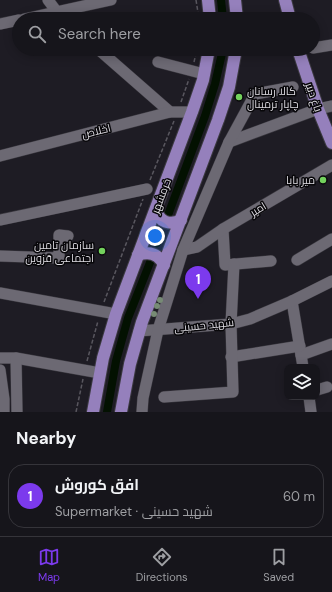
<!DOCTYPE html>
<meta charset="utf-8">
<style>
body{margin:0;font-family:"DM Sans",Cairo,sans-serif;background:#232228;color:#f1f3f6}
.controls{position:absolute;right:12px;bottom:12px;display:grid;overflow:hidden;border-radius:8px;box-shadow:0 2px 10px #0003}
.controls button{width:36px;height:36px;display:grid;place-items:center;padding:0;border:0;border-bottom:1px solid #35343a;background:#16151b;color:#f1f3f6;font:20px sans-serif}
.you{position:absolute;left:155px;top:236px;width:14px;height:14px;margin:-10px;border:3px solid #fff;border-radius:50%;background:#1a73e8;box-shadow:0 0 0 6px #1a73e833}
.badge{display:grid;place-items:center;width:26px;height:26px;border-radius:50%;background:#7c3aed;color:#fff;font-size:13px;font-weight:700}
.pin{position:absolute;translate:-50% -33px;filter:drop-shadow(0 1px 2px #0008)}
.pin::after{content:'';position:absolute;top:21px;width:14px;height:12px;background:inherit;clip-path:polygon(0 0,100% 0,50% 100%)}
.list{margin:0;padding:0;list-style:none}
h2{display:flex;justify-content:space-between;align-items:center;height:52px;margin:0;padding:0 16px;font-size:17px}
h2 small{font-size:13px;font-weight:400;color:#9e9fa3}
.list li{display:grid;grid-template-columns:26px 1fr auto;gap:12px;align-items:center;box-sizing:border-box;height:64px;margin:0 8px 8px;padding:0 8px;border:1px solid #35343a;border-radius:16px}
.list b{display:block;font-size:15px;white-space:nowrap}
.list p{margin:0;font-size:13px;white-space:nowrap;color:#9e9fa3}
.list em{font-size:13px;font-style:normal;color:#9e9fa3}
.icon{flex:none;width:22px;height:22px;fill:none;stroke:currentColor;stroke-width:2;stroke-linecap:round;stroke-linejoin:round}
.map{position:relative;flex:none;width:332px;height:412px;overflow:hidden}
.search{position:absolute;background:#16151b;box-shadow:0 2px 10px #0003;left:12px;right:12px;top:12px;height:44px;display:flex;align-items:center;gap:10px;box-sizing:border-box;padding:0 14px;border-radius:22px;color:#9e9fa3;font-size:15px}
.sheet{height:124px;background:#16151b}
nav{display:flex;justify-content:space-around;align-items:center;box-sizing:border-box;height:56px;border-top:1px solid #35343a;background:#16151b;font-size:11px;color:#9e9fa3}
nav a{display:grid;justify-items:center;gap:2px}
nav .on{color:#7c3aed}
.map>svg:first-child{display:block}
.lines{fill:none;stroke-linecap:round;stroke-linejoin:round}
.canal{stroke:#031101;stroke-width:8}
.minor-casing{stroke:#3b3940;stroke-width:12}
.major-casing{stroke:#3b3940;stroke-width:14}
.path{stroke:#59575f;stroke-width:1.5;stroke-dasharray:4 2;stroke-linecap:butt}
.minor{stroke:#6c6973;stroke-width:11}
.major{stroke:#9580bc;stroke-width:12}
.tree{fill:#778b75}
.poi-dot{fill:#73d25d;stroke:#08070a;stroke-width:1.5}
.labels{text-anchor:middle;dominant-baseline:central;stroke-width:3;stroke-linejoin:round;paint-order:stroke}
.poi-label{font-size:11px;fill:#dddbe1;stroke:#08070a;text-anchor:end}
.street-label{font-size:11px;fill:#dddbe1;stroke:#08070a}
</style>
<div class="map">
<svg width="332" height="412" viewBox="0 0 332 412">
<rect width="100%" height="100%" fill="#1e1c24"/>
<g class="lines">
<g class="canal">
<polyline points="221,0 223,19"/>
<polyline points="168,215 205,116 215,84 223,49"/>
<polyline points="157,243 161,234"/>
<polyline points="107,412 116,361 128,318 151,260"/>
</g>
<g class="minor-casing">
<g id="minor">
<polyline points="48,0 57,12 65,19"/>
<polyline points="24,19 111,0"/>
<polyline points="0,24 19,20"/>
<polyline points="313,48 332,45"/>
<polyline points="98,49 170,112"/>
<polyline points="158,62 204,74"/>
<polyline points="229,142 318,109 332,106"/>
<polyline points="0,156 170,112 192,112"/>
<polyline points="0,220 147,189"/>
<polyline points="223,229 225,265 271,261"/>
<polyline points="183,250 197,247 223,229 332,165"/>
<polyline points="0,256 59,258 59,235 68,236"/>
<polyline points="297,260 332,239"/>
<polyline points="0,293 116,314"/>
<polyline points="292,301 303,367"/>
<polyline points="139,331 231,324 250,319 292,301 332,281"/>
<polyline points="301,355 332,344"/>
<polyline points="231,357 300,346"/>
<polyline points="0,358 16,358 100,373"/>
<polyline points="16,358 17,412"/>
<polyline points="0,370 4,399 4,412"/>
<polyline points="317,390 327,387"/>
<polyline points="164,397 233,392 231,324 234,264"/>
<polyline points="309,397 311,412"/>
<polyline points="142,412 143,398 158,330 183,250 229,142 255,94 293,87"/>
</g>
</g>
<g class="major-casing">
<g id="major">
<polyline points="208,0 210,19"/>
<polyline points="235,0 237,19"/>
<polyline points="285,0 290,19"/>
<polyline points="298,49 318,109 332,143"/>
<path d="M156,210C159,222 170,226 181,220"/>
<path d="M138,255C149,251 159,254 164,265"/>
<polyline points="93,412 103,358 116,314 192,112 203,80 209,49"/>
<polyline points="121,412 130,364 142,322 218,120 229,87 236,49"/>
</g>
</g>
<g class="path">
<polyline points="196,0 199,19"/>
<polyline points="194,62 197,49"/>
<polyline points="181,102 189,79"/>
<polyline points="150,180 174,121"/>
<polyline points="104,302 143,199"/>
<polyline points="87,361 98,321"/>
<polyline points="76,412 83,379"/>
</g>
<use href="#minor" class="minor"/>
<use href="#major" class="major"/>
</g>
<g class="tree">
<circle cx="160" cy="300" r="3"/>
<circle cx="157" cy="306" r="3"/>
<circle cx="154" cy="314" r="3"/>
</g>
<g class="poi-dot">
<circle cx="239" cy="97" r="4"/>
<circle cx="323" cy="180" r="4"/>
<circle cx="102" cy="251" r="4"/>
</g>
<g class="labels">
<g class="poi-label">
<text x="247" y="91" text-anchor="start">کالا رسانان<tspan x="247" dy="13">چاپار ترمینال</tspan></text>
<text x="315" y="180">میر بابا</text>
<text x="94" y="245">سازمان تامین<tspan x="94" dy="13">اجتماعی قزوین</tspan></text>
</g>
<g class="street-label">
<text transform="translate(314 97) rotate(71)">باغ دبیر</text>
<text transform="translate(96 131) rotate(-14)">اخلاص</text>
<text transform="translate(161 196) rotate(-69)">خرمشهر</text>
<text transform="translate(258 209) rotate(-31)">امیر</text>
<text transform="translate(204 325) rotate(-6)">شهید حسینی</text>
</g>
</g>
</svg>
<div class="controls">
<button><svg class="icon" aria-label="layers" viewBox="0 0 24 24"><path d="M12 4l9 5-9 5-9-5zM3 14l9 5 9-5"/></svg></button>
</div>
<div class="you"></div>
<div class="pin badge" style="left:198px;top:299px">1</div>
<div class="search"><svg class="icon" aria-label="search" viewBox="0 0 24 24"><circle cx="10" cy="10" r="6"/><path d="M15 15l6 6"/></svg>Search here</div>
</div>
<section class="sheet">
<h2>Nearby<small></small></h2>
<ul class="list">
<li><span class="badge">1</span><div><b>افق کوروش</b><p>Supermarket · شهید حسینی</p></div><em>60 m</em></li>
</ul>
</section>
<nav>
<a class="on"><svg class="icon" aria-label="map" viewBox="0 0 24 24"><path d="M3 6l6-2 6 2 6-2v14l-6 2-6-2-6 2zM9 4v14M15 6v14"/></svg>Map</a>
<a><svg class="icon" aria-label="directions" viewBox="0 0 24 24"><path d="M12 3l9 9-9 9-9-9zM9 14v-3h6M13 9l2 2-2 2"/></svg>Directions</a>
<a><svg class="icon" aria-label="saved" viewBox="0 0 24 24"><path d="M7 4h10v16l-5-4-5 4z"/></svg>Saved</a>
</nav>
